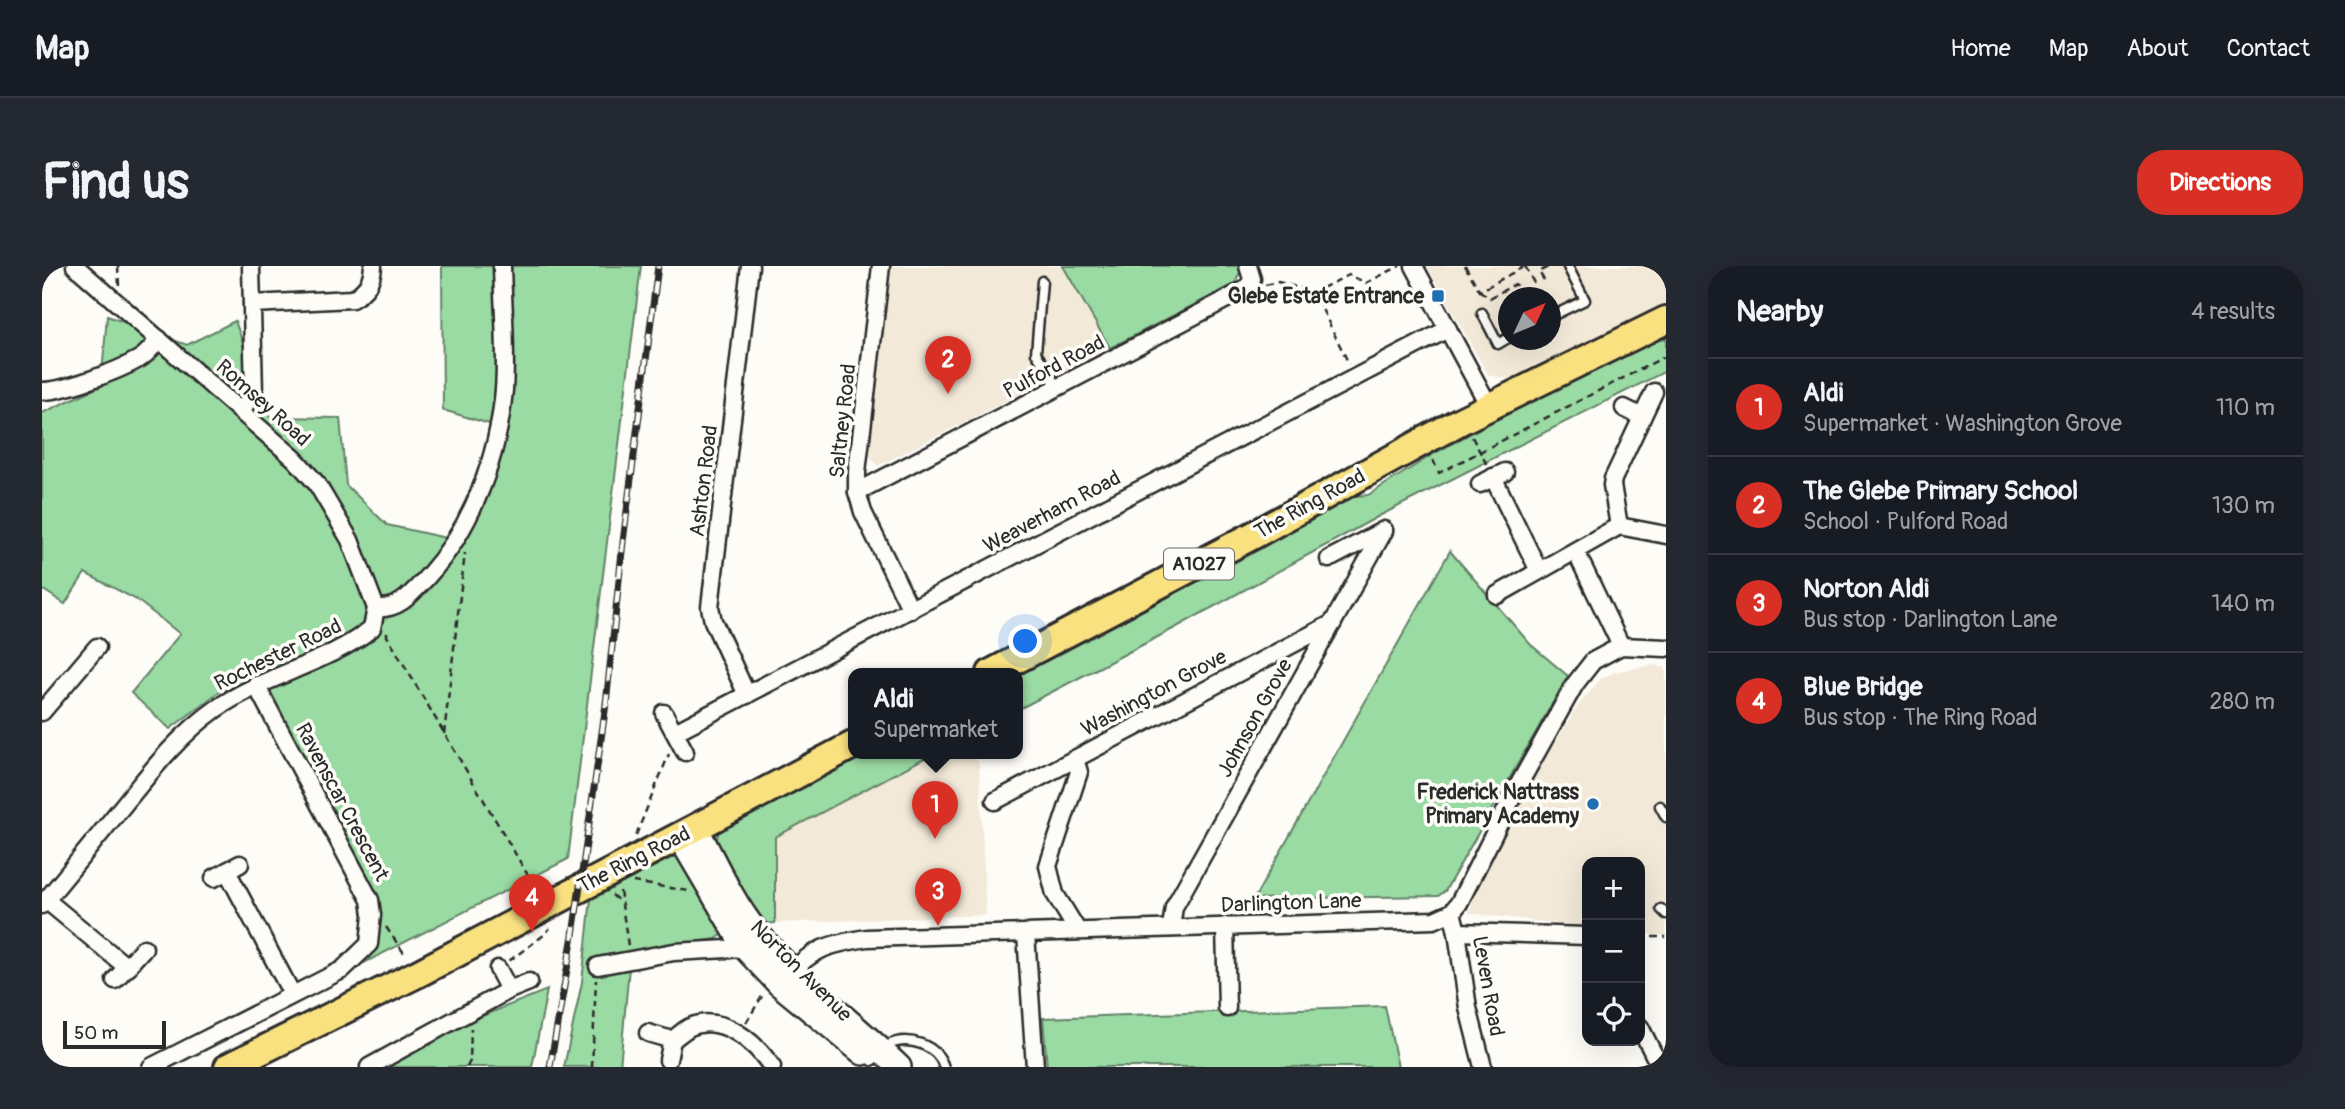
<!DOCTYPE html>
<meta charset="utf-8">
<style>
body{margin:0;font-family:Pangolin,sans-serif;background:#242831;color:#f1f3f6}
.controls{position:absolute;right:21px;bottom:21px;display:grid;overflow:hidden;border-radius:14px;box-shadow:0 7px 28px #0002}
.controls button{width:63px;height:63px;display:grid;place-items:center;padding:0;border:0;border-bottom:2px solid #363941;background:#171b24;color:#f1f3f6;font:35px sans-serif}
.compass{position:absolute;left:1456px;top:21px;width:63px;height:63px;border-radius:50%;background:#171b24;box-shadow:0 7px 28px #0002;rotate:46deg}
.scale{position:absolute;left:21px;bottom:18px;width:103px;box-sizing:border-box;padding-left:7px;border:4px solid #2b2b2b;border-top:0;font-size:19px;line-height:24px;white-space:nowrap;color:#2b2b2b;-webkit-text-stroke:5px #fdfcf7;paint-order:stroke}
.you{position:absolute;left:984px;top:376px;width:24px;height:24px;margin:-18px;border:5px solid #fff;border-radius:50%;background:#1a73e8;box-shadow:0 0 0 10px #1a73e833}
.badge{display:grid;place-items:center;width:46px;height:46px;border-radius:50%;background:#d93025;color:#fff;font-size:23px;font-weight:700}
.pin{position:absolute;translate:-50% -58px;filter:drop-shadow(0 2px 4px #0008)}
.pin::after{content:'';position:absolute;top:37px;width:24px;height:21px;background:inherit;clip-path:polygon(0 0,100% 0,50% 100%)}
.popup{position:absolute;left:806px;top:402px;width:175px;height:91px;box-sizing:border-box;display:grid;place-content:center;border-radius:14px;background:#171b24;filter:drop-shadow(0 2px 5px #0005);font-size:23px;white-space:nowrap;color:#9ea1a6}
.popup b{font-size:26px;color:#f1f3f6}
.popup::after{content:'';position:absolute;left:50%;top:100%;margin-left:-14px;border:14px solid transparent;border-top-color:#171b24}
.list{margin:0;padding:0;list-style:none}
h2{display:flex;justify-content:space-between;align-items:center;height:91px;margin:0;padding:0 28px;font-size:30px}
h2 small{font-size:23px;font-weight:400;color:#9ea1a6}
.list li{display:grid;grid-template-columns:46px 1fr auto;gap:21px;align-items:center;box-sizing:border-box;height:98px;padding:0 28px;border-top:2px solid #363941}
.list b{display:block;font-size:26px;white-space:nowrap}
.list p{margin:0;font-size:23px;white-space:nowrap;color:#9ea1a6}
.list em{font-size:23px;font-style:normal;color:#9ea1a6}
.icon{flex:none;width:38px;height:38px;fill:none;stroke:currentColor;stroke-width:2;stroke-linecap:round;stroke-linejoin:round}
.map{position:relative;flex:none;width:1624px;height:801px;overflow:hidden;border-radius:28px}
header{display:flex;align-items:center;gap:42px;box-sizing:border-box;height:98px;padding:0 35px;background:#171b24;border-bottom:2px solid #363941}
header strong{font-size:33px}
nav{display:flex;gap:38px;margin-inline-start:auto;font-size:24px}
.intro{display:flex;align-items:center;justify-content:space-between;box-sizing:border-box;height:168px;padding:0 42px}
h1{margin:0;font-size:49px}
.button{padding:18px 32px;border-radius:28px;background:#d93025;color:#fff;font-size:24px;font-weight:700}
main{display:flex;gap:42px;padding:0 42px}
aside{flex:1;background:#171b24;border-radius:28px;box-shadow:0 7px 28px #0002}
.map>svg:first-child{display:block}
.built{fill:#f2e9d8;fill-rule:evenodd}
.green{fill:#9adaa3;stroke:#628267;stroke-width:2}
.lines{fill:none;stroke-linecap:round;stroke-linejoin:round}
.lane-casing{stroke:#2b2b2b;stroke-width:13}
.street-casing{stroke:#2b2b2b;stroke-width:21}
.secondary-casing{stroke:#2b2b2b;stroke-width:28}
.primary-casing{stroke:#2b2b2b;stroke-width:32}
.path{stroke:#2b2b2b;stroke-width:2.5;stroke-dasharray:7 5;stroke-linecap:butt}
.lane{stroke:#fdfcf7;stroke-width:8}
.street{stroke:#fdfcf7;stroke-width:16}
.secondary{stroke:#fdfcf7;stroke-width:23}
.primary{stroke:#fae180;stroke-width:26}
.rail-casing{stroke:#2b2b2b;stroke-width:7}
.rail{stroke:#fdfcf7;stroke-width:4.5;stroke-dasharray:13;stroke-linecap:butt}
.poi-dot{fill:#1f6fb2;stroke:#fdfcf7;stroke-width:2.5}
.labels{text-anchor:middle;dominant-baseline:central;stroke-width:7;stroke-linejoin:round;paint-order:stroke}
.shield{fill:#fdfcf7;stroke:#6a6a68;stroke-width:2}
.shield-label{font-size:19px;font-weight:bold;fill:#2b2b2b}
.poi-label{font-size:21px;font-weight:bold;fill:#2b2b2b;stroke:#fdfcf7;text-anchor:end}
.street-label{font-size:21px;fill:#2b2b2b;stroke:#fdfcf7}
</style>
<header>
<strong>Map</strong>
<nav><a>Home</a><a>Map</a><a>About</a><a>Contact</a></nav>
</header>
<div class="intro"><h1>Find us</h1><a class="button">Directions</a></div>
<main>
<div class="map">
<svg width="1624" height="801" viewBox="0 0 1624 801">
<rect width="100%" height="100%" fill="#fdfcf7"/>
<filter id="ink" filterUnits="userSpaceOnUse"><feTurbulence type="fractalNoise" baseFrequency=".0143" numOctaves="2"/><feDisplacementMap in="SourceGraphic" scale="14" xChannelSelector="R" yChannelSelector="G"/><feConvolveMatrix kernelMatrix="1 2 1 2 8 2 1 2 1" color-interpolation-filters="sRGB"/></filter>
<g filter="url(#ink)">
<g class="built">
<polygon points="848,0 1021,0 1068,82 836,200 827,189 827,174"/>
<path d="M1385,0H1624V42L1468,113L1446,109ZM1466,32H1508V74H1466Z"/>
<polygon points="1611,399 1624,402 1624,670 1598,667 1598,596 1545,596 1545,661 1427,647 1437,613 1465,556 1535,441 1559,413 1572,406"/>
<polygon points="892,487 931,487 937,498 944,649 733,657 732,571"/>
</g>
<g class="green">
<polygon points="400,0 599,0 526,593 322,697 329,647 208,414 177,426 128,463 89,427 138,368 95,334 43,307 23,338 0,323 0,147 59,120 65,50 145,79 193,55 228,151 298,152 304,219 345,259 418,275 451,159 401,144"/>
<polygon points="1021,0 1195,0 1198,6 1193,18 1068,82"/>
<polygon points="1624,64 1624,105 1337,250 1131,363 975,444 975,407 1297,231 1326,229 1390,189 1546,102"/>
<polygon points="1408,285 1488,378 1526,410 1403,625 1396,630 1212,633"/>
<polygon points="811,487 892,487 733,571 733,657 718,658 674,579 677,562"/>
<polygon points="633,590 647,595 686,665 674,673 582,687 587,701 578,801 522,801 540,716 549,632"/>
<polygon points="505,724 490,801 337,801 438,751"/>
<polygon points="1343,740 1356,801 1005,801 1001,752"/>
</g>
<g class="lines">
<g class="lane-casing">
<g id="lane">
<polyline points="1000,15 994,87 1016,122"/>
<polyline points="1440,47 1456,78 1466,72"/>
<polyline points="1508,51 1543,34 1526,1"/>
<polyline points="1618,540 1624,551"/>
<polyline points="1619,643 1624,648"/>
<path d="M830,795C835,790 840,783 846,779C867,769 895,779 902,801"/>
</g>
</g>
<g class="street-casing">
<g id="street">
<polyline points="839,0 815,206 815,226 821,246 869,344"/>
<polyline points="1372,0 1447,140"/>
<path d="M210,38L310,33C324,25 330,16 331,0"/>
<path d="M0,125C23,125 76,105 97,93C105,89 111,80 117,73"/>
<polyline points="1582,142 1600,151"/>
<polyline points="199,144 212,128 209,0"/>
<polyline points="1451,211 1497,305"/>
<polyline points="1438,218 1463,206"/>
<polyline points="815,226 1206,22 1210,13 1206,0"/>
<polyline points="1577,260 1570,219 1571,213 1612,126"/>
<polyline points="1534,286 1579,380"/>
<polyline points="1287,293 1342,264"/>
<polyline points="1455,329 1577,260 1624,269"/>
<path d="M334,342C358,344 370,327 386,310C431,260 456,191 462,124C465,83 461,41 460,0"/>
<polyline points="705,429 671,355 668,341 708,0"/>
<polyline points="0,446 55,381"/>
<polyline points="622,447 643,486"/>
<polyline points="633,466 1406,63"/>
<polyline points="1033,493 1037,506 1006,600 1013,628 1035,664"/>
<polyline points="953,535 1291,357"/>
<polyline points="185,605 250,728"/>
<polyline points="172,612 198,598"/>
<polyline points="4,634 86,702"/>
<path d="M0,639C30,603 59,567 88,531C114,499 140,467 174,443C222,409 286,398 330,362L334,342L308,274L275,218L253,193L33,0"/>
<polyline points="1410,646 1415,666 1426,742 1441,801"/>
<polyline points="1183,660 1185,742"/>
<polyline points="1129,662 1132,641 1342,265"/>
<polyline points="1415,666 1545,670"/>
<polyline points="984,668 993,801"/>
<polyline points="556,700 632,686 703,682 706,676"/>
<polyline points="456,703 467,724"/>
<path d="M744,711C771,682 787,678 825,672L1392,654L1410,646L1417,637L1477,518L1533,418L1551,395L1579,380L1624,382"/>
<polyline points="73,714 102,682"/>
<polyline points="1598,761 1612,789 1623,801"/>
<polyline points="606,767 630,774 626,794"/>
<path d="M630,774C636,770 642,764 648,761C680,747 713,776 730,801"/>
<polyline points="109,801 300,704 327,678 330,649 328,634 214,419"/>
<polyline points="327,801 467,724 487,716"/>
</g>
</g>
<g class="secondary-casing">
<g id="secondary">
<path d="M654,562C673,596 689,634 713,664C752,713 812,757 857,801"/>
<polyline points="637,570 703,682 737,718 821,787"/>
</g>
</g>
<g class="primary-casing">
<g id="primary">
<polyline points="949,407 1210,270 1420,154 1624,54"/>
<polyline points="186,801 375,708 811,479"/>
</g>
</g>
<g class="path">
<polyline points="76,0 77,20"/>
<polyline points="1423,0 1438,25 1483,0"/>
<polyline points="1483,0 1493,19"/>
<polyline points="1502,14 1497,6 1508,0"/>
<polyline points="1223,19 1236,16 1272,26 1307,9 1324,17 1358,0"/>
<polyline points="1282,21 1278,39 1307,98"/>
<polyline points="1438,25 1448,32 1473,18 1478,27"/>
<polyline points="1430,171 1445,199"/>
<polyline points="1391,194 1397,207 1624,90"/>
<polyline points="345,366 345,370 487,611 506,618"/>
<polyline points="402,468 423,287"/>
<polyline points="594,569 627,488"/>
<polyline points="591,616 647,625"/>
<polyline points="578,625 586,680"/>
<polyline points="570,629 580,638"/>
<polyline points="344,661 364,690"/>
<polyline points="1598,671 1624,671"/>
<polyline points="467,695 502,669 508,662"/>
<polyline points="704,757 722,727"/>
<polyline points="425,801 428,795 429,762"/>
<polyline points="550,801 554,714"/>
</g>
<use href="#lane" class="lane"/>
<use href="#street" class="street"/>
<use href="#secondary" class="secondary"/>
<use href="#primary" class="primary"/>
<g class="rail-casing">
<polyline id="rail" points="508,801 531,669 564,438 581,276 616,0"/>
</g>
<use href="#rail" class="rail"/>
</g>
</g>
<g class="poi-dot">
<rect x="1389" y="23" width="14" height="14" rx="3.5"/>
<circle cx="1551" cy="538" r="7"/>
</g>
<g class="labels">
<rect class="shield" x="1122" y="282.5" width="70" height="31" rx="5"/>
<g class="shield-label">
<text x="1157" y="298">A1027</text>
</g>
<g class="poi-label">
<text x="1382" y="30">Glebe Estate Entrance</text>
<text x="1537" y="526">Frederick Nattrass<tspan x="1537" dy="24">Primary Academy</tspan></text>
</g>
<g class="street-label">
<text transform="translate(1012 101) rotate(-28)">Pulford Road</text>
<text transform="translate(221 137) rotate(42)">Romsey Road</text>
<text transform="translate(801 155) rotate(-84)">Saltney Road</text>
<text transform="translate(662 215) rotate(-83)">Ashton Road</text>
<text transform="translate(1268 238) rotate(-29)">The Ring Road</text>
<text transform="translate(1010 246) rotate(-28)">Weaverham Road</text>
<text transform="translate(236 389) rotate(-26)">Rochester Road</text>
<text transform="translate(1112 427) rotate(-28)">Washington Grove</text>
<text transform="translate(1213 452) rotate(-61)">Johnson Grove</text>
<text transform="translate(300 536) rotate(62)">Ravenscar Crescent</text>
<text transform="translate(592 594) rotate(-27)">The Ring Road</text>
<text transform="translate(1249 637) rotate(-2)">Darlington Lane</text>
<text transform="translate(759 705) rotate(45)">Norton Avenue</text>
<text transform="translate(1446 720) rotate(80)">Leven Road</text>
</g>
</g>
</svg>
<div class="controls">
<button>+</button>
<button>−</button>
<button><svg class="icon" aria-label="locate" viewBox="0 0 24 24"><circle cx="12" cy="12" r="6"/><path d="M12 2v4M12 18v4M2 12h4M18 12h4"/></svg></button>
</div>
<svg class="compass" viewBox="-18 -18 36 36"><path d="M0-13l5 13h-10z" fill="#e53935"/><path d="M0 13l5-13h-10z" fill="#9ea1a6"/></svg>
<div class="scale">50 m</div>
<div class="you"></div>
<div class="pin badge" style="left:893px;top:573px">1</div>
<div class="popup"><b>Aldi</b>Supermarket</div>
<div class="pin badge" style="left:906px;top:128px">2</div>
<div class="pin badge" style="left:896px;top:660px">3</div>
<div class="pin badge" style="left:490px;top:666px">4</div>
</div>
<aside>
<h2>Nearby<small>4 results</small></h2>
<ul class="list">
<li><span class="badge">1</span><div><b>Aldi</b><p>Supermarket · Washington Grove</p></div><em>110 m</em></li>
<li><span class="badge">2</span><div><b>The Glebe Primary School</b><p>School · Pulford Road</p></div><em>130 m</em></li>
<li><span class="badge">3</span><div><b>Norton Aldi</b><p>Bus stop · Darlington Lane</p></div><em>140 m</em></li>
<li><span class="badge">4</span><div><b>Blue Bridge</b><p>Bus stop · The Ring Road</p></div><em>280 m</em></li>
</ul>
</aside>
</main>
